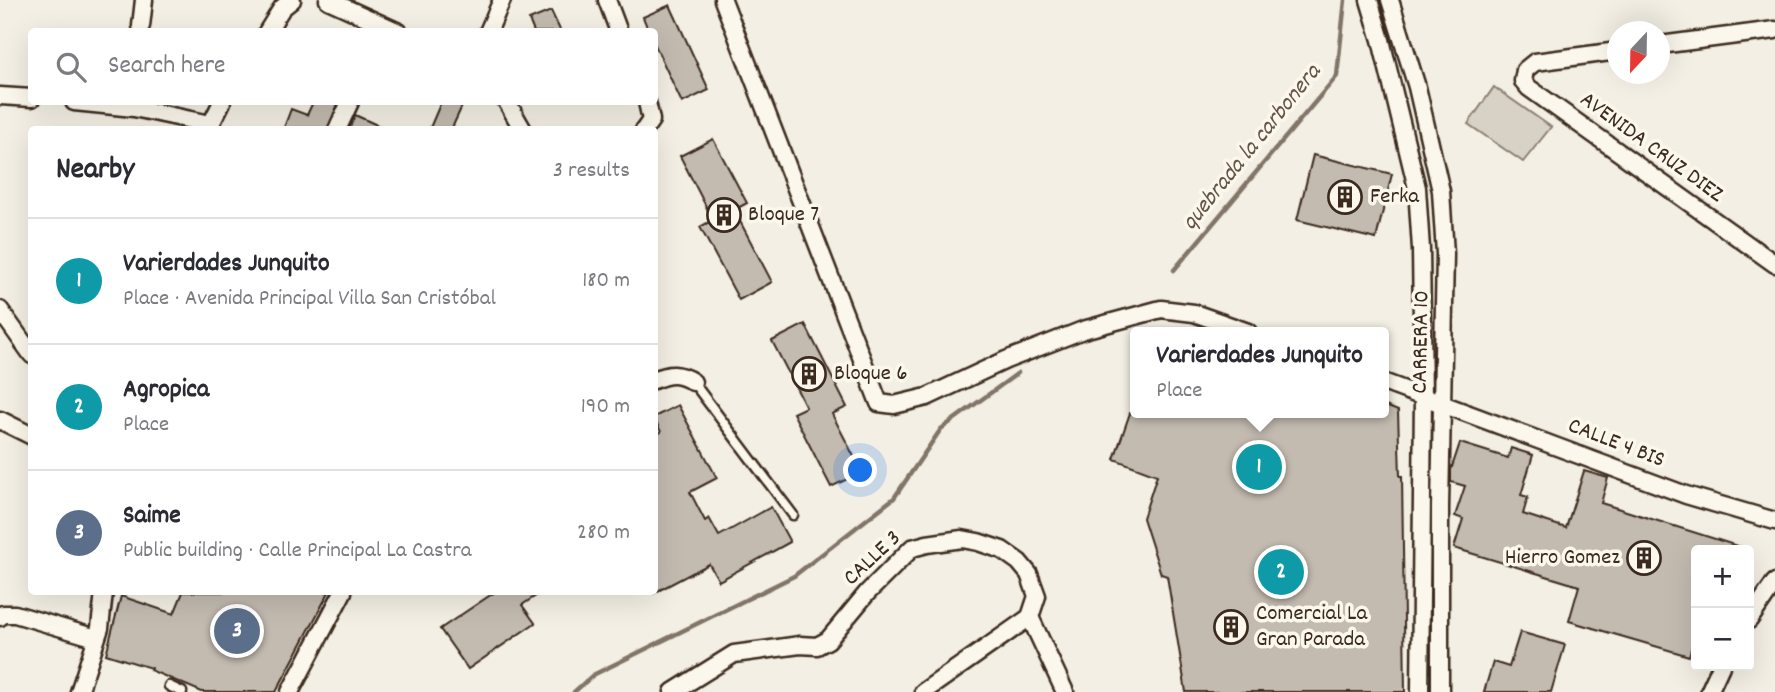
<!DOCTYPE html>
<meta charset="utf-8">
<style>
body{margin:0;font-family:Dekko,sans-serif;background:#f2f2f3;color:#2b2b33}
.controls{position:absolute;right:21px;bottom:21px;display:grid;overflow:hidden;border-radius:7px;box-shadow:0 7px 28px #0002}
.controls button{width:63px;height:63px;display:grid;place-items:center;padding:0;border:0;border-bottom:2px solid #e1e1e2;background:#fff;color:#2b2b33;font:35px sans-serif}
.compass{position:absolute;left:1607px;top:21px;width:63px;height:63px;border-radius:50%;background:#fff;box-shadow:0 7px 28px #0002;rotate:202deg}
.you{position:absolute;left:861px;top:471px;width:24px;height:24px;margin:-18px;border:5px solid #fff;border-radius:50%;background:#1a73e8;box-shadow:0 0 0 10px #1a73e833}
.badge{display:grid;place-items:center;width:46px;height:46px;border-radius:50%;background:#3b2a1e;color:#fff;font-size:23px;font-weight:700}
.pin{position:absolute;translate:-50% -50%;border:4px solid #fff;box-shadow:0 2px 7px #0006}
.popup{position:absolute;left:1130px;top:327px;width:259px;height:91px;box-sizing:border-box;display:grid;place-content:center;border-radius:7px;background:#fff;filter:drop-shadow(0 2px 5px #0005);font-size:23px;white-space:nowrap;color:#7c7c81}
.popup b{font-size:26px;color:#2b2b33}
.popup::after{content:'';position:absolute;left:50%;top:100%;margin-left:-14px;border:14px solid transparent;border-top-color:#fff}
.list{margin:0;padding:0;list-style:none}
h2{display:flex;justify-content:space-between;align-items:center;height:91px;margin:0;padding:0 28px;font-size:30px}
h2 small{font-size:23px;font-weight:400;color:#7c7c81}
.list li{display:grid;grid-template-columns:46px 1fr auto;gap:21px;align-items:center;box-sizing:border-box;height:126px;padding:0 28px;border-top:2px solid #e1e1e2}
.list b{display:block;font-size:26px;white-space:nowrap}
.list p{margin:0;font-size:23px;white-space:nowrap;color:#7c7c81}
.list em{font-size:23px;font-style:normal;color:#7c7c81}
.icon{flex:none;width:38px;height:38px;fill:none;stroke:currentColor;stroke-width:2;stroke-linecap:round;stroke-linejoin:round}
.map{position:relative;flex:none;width:1775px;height:692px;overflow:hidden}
.search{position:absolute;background:#fff;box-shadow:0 7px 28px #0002;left:28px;top:28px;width:630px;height:77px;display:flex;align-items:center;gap:18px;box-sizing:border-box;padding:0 24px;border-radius:7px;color:#7c7c81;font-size:26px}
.panel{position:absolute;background:#fff;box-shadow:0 7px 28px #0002;left:28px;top:126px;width:630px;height:469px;border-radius:7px}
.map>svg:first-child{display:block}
.green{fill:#d8d1c6;stroke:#8a7e72;stroke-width:2}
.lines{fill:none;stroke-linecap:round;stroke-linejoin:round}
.stream{stroke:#817468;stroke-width:4.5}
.building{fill:#c3bbb0;stroke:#3b2a1e;stroke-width:2}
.service-casing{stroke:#3b2a1e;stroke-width:13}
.minor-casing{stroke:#3b2a1e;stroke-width:21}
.service{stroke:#fbf7ec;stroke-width:8}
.minor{stroke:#fbf7ec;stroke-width:16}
.labels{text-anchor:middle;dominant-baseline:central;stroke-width:7;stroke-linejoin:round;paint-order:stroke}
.street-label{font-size:23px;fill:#3b2a1e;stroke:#fbf7ec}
.poi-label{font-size:23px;fill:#3b2a1e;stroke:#fbf7ec;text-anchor:start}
.water-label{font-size:24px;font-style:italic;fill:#645549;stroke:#fbf7ec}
</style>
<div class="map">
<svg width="1775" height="692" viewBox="0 0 1775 692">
<rect width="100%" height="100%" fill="#f3efe4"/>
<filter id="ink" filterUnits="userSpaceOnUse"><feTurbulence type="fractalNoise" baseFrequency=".0143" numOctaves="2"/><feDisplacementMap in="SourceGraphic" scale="14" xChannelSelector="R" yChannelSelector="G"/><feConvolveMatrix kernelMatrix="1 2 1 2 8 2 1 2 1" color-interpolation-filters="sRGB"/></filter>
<g filter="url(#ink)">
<polygon class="green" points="1494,87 1551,127 1523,162 1468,124"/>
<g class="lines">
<g class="stream">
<polyline points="1174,270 1337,76 1345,0"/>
<polyline points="574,692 593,675 794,576 894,498 941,429 1018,373"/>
</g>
</g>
<g class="building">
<polygon points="670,5 709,90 682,103 654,43 654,32 649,32 643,17"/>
<polygon points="551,11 561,32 534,32 529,20"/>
<polygon points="313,102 339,102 327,130 283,130 291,109 307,115"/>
<polygon points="441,102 464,102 451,130 429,130"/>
<polygon points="355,115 388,130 349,130"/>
<polygon points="713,139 747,203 734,210 772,282 739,300 700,227 713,220 680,156"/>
<polygon points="1313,155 1392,174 1376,239 1297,220"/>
<polygon points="805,324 847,407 832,414 862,472 831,487 793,413 806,407 772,341"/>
<polygon points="678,405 717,478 690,492 705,521 709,518 719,536 771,507 790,542 719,581 709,564 654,593 654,436 661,432 654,417"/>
<polygon points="1383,405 1398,411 1400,476 1402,476 1405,692 1186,692 1167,576 1161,574 1143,518 1157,475 1114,459 1130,413 1383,413"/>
<polygon points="1460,443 1508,458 1511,448 1533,455 1521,495 1528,497 1523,514 1566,528 1584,471 1608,478 1601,503 1744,548 1743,550 1696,550 1696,632 1689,656 1569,621 1579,586 1454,548 1463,519 1455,516 1465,486 1451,482 1451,470"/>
<polygon points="183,592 329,592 276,692 202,692 150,670 151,668 106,654 121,596 174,614"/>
<polygon points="495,592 542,592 522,605 535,623 468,669 440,629"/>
<polygon points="1520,632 1565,645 1551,692 1484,692 1493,662 1509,667"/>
</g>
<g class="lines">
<g class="service-casing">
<g id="service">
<polyline points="693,382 793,515"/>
<polyline points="169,686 182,692"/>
</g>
</g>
<g class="minor-casing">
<g id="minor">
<polyline points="328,0 399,32"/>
<polyline points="607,0 619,32"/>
<polyline points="723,0 879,403 894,405 927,397 1006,360 1083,330 1161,309 1194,313 1248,332"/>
<polyline points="1369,0 1381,40 1417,188 1421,249 1423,397 1420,692"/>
<polyline points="1390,0 1417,87 1441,191 1445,254 1440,507 1440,692"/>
<polyline points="141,26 144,0"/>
<polyline points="267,32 282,8 292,0"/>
<polyline points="488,32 502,0"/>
<polyline points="1660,45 1775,30"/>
<polyline points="1618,51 1535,62 1525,70 1523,81 1529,88 1775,264"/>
<polyline points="0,96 32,98"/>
<polyline points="74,102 134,108 210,124"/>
<polyline points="507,102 523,130"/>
<polyline points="208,130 222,102"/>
<polyline points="337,130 350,102"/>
<polyline points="644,130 651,120 647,102"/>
<polyline points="0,310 32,355"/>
<path d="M654,380C670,373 679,373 693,382"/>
<polyline points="1383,382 1686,495 1775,521"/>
<polyline points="0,420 32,436"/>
<polyline points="0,617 3,614 15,614 96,638"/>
<polyline points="1030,617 1065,692"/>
<polyline points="1749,620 1775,582"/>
<polyline points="79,692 100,628 104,592"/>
<polyline points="290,692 343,592"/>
<polyline points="673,692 734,654 800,645 817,646 828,640 867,593 912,548 927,544 962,539 978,542 1002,550 1019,562 1029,574 1037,596 1030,617 923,692"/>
<polyline points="1709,692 1721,666"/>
</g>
</g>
<use href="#service" class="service"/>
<use href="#minor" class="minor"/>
</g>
</g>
<defs>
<g id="building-ring" transform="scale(1.75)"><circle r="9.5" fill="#fbf7ec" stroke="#3b2a1e" stroke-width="1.5"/><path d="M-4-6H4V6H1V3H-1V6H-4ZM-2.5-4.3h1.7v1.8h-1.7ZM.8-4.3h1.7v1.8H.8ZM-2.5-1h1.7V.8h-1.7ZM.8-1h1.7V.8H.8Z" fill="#3b2a1e"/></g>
</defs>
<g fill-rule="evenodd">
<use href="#building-ring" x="1345" y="197"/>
<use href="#building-ring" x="724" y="215"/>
<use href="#building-ring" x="809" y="374"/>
<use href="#building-ring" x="1644" y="558"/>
<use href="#building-ring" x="1231" y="627"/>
</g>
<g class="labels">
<g class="street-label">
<text transform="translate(1651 148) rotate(36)">AVENIDA CRUZ DIEZ</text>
<text transform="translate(1422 342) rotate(-89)">CARRERA 10</text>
<text transform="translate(1616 444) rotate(21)">CALLE 4 BIS</text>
<text transform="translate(873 559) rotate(-43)">CALLE 3</text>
</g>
<g class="poi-label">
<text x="1370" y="197">Ferka</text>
<text x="748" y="215">Bloque 7</text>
<text x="834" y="374">Bloque 6</text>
<text x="1620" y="558" text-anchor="end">Hierro Gomez</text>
<text x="1256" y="614">Comercial La<tspan x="1256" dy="26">Gran Parada</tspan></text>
</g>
<g class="water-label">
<text transform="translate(1252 148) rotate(-51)">quebrada la carbonera</text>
</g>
</g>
</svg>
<div class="controls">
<button>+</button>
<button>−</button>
</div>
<svg class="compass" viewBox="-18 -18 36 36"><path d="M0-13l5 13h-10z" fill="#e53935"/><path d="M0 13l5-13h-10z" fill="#7c7c81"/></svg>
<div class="you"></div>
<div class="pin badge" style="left:1259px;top:467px;background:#0f9aa8">1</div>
<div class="popup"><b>Varierdades Junquito</b>Place</div>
<div class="pin badge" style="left:1281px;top:572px;background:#0f9aa8">2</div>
<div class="pin badge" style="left:237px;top:631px;background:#5c6f8a">3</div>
<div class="search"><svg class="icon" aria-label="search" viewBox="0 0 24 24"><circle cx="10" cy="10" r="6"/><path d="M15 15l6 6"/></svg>Search here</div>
<section class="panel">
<h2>Nearby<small>3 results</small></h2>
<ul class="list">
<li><span class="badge" style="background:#0f9aa8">1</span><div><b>Varierdades Junquito</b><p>Place · Avenida Principal Villa San Cristóbal</p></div><em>180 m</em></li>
<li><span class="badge" style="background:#0f9aa8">2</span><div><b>Agropica</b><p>Place</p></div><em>190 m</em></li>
<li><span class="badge" style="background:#5c6f8a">3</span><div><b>Saime</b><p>Public building · Calle Principal La Castra</p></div><em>280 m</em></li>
</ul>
</section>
</div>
